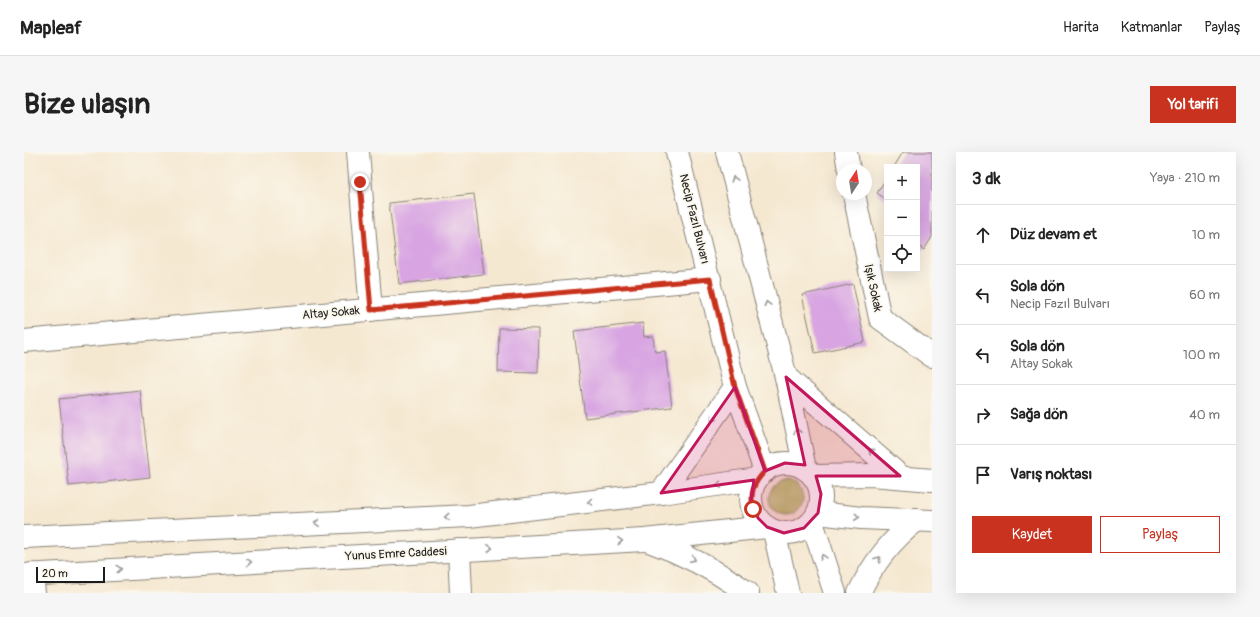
<!DOCTYPE html>
<html lang="tr">
<meta charset="utf-8">
<style>
body{margin:0;font-family:Pangolin,sans-serif;background:#f6f6f6;color:#222}
.controls{position:absolute;right:12px;top:12px;display:grid;overflow:hidden;border-radius:0px;box-shadow:0 4px 16px #0002}
.controls button{width:36px;height:36px;display:grid;place-items:center;padding:0;border:0;border-bottom:1px solid #e0e0e0;background:#fff;color:#222;font:20px sans-serif}
.compass{position:absolute;left:812px;top:12px;width:36px;height:36px;border-radius:50%;background:#fff;box-shadow:0 4px 16px #0002;rotate:12deg}
.scale{position:absolute;left:12px;bottom:10px;width:69px;box-sizing:border-box;padding-left:4px;border:2px solid #1c1c1c;border-top:0;font-size:11px;line-height:14px;white-space:nowrap;color:#1c1c1c;-webkit-text-stroke:3px #fbf7ec;paint-order:stroke}
.stop{position:absolute;width:12px;height:12px;margin:-9px;border:3px solid #c8321e;border-radius:50%;background:#fff}
.stop.end{background:#c8321e;border-color:#fff;box-shadow:0 1px 4px #0008}
.list{margin:0;padding:0;list-style:none}
h2{display:flex;justify-content:space-between;align-items:center;height:52px;margin:0;padding:0 16px;font-size:17px}
h2 small{font-size:13px;font-weight:400;color:#767676}
.list li{display:grid;grid-template-columns:26px 1fr auto;gap:12px;align-items:center;box-sizing:border-box;height:60px;padding:0 16px;border-top:1px solid #e0e0e0}
.list b{display:block;font-size:15px;white-space:nowrap}
.list p{margin:0;font-size:13px;white-space:nowrap;color:#767676}
.list em{font-size:13px;font-style:normal;color:#767676}
.actions{display:flex;gap:8px;padding:12px 16px}
.actions a{flex:1;padding:9px 0;border:1px solid #c8321e;border-radius:0px;text-align:center;font-size:14px;color:#c8321e}
.actions .main{background:#c8321e;color:#fff}
.icon{flex:none;width:22px;height:22px;fill:none;stroke:currentColor;stroke-width:2;stroke-linecap:round;stroke-linejoin:round}
.map{position:relative;flex:none;width:908px;height:441px;overflow:hidden;border-radius:0px}
header{display:flex;align-items:center;gap:24px;box-sizing:border-box;height:56px;padding:0 20px;background:#fff;border-bottom:1px solid #e0e0e0}
header strong{font-size:19px}
nav{display:flex;gap:22px;margin-inline-start:auto;font-size:14px}
.intro{display:flex;align-items:center;justify-content:space-between;box-sizing:border-box;height:96px;padding:0 24px}
h1{margin:0;font-size:28px}
.button{padding:10px 18px;border-radius:0px;background:#c8321e;color:#fff;font-size:14px;font-weight:700}
main{display:flex;gap:24px;padding:0 24px}
aside{flex:1;background:#fff;border-radius:0px;box-shadow:0 4px 16px #0002}
.map>svg:first-child{display:block}
.green{fill:#afbc5e;stroke:#666c3d}
.building{fill:#d8a5e2}
.lines{fill:none;stroke-linecap:round;stroke-linejoin:round}
.minor-casing{stroke:#888276;stroke-width:24}
.tertiary-casing{stroke:#888276;stroke-width:24}
.minor{stroke:#fff;stroke-width:22}
.tertiary{stroke:#fff;stroke-width:22}
.oneway{stroke:#999}
.route{stroke:#c8321e;stroke-width:5}
.marked{fill:#c2185b;fill-opacity:0.2;stroke:#c2185b;stroke-width:3;stroke-linejoin:round}
.labels{text-anchor:middle;dominant-baseline:central;stroke-width:3.5;stroke-linejoin:round;paint-order:stroke}
.street-label{font-size:12px;fill:#1c1c1c;stroke:#fbf7ec}
</style>
<header>
<strong>Mapleaf</strong>
<nav><a>Harita</a><a>Katmanlar</a><a>Paylaş</a></nav>
</header>
<div class="intro"><h1>Bize ulaşın</h1><a class="button">Yol tarifi</a></div>
<main>
<div class="map">
<svg width="908" height="441" viewBox="0 0 908 441">
<rect width="100%" height="100%" fill="#fbf7ec"/>
<filter id="ink" filterUnits="userSpaceOnUse"><feTurbulence type="fractalNoise" baseFrequency=".025" numOctaves="2"/><feDisplacementMap in="SourceGraphic" scale="8" xChannelSelector="R" yChannelSelector="G"/><feConvolveMatrix kernelMatrix="1 2 1 2 8 2 1 2 1" color-interpolation-filters="sRGB"/></filter>
<filter id="wash" filterUnits="userSpaceOnUse"><feTurbulence type="fractalNoise" baseFrequency=".012" numOctaves="4" result="noise"/><feDisplacementMap in="SourceGraphic" scale="16" xChannelSelector="R" yChannelSelector="G"/><feGaussianBlur stdDeviation="0.9" result="paint"/><feColorMatrix in="noise" values="0 0 0 0 0 0 0 0 0 0 0 0 0 0 0 0 0 1.4 0 .05"/><feComposite in="paint" operator="in"/></filter>
<g filter="url(#wash)">
<rect width="100%" height="100%" fill="#f5e8d1"/>
<circle class="green" cx="762" cy="346" r="17"/>
<g id="blocks">
<g class="building">
<polygon points="879,0 908,0 908,85 900,98 893,93 893,15 870,15"/>
<polygon points="863,25 863,48 853,41"/>
<polygon points="450,42 460,122 375,132 365,51"/>
<polygon points="829,132 841,190 791,201 778,143"/>
<polygon points="619,171 620,185 629,184 631,200 641,199 648,255 561,266 550,179"/>
<polygon points="475,176 515,177 514,221 474,220"/>
<polygon points="116,238 126,325 45,334 35,247"/>
</g>
</g>
</g>
<g filter="url(#ink)">
<use href="#blocks" fill-opacity="0" stroke="#888276" stroke-width="1"/>
<g class="lines">
<g class="minor-casing">
<g id="minor">
<polyline points="334,0 347,158"/>
<polyline points="822,0 825,18"/>
<polyline points="830,42 856,166 908,204"/>
<polyline points="0,189 686,127"/>
<polyline points="435,398 437,441"/>
</g>
</g>
<g class="tertiary-casing">
<g id="tertiary">
<polyline points="653,0 711,235 741,319"/>
<polyline points="703,0 762,225 781,317"/>
<polyline points="762,225 876,324"/>
<circle cx="762" cy="346" r="35"/>
<polyline points="789,324 847,323 908,328"/>
<polyline points="637,341 711,235"/>
<polyline points="794,361 837,366 908,369"/>
<polyline points="788,370 811,441"/>
<polyline points="750,379 764,441"/>
<polyline points="0,385 445,364 637,341 733,327"/>
<path d="M625,389C661,402 693,419 724,441"/>
<polyline points="8,422 10,441"/>
<polyline points="0,423 620,388 743,375"/>
<path d="M835,441C849,411 867,388 893,368"/>
</g>
</g>
<use href="#minor" class="minor"/>
<use href="#tertiary" class="tertiary"/>
</g>
<defs><path id="oneway-chevron" d="M-2-3.5L2.5 0L-2 3.5" fill="none" stroke-width="1.6" stroke-linecap="round" stroke-linejoin="round"/></defs>
<g class="oneway">
<use href="#oneway-chevron" transform="translate(710 27) rotate(-105)"/>
<use href="#oneway-chevron" transform="translate(743 152) rotate(-105)"/>
<use href="#oneway-chevron" transform="translate(689 267) rotate(125)"/>
<use href="#oneway-chevron" transform="translate(773 279) rotate(-102)"/>
<use href="#oneway-chevron" transform="translate(847 299) rotate(-139)"/>
<use href="#oneway-chevron" transform="translate(695 333) rotate(172)"/>
<use href="#oneway-chevron" transform="translate(566 350) rotate(173)"/>
<use href="#oneway-chevron" transform="translate(423 365) rotate(177)"/>
<use href="#oneway-chevron" transform="translate(833 365) rotate(6)"/>
<use href="#oneway-chevron" transform="translate(293 371) rotate(177)"/>
<use href="#oneway-chevron" transform="translate(596 389) rotate(-3)"/>
<use href="#oneway-chevron" transform="translate(466 396) rotate(-3)"/>
<use href="#oneway-chevron" transform="translate(799 405) rotate(-108)"/>
<use href="#oneway-chevron" transform="translate(669 407) rotate(26)"/>
<use href="#oneway-chevron" transform="translate(854 407) rotate(-54)"/>
<use href="#oneway-chevron" transform="translate(225 410) rotate(-3)"/>
<use href="#oneway-chevron" transform="translate(95 417) rotate(-3)"/>
</g>
</g>
<g class="lines" filter="url(#ink)">
<path class="route" d="M336,30L347,158L686,127L711,235L741,319C729,332 726,340 729,357"/>
</g>
<path class="marked" d="M762,225L876,324H792L797,342L794,361L780,376L760,381L743,375L734,366L727,347L730,328L637,341L711,235L741,319L761,311L781,313Z"/>
<g class="labels">
<g class="street-label">
<text transform="translate(670 67) rotate(76)">Necip Fazıl Bulvarı</text>
<text transform="translate(849 136) rotate(78)">Işık Sokak</text>
<text transform="translate(307 161) rotate(-5)">Altay Sokak</text>
<text transform="translate(372 402) rotate(-3)">Yunus Emre Caddesi</text>
</g>
</g>
</svg>
<div class="controls">
<button>+</button>
<button>−</button>
<button><svg class="icon" aria-label="locate" viewBox="0 0 24 24"><circle cx="12" cy="12" r="6"/><path d="M12 2v4M12 18v4M2 12h4M18 12h4"/></svg></button>
</div>
<svg class="compass" viewBox="-18 -18 36 36"><path d="M0-13l5 13h-10z" fill="#e53935"/><path d="M0 13l5-13h-10z" fill="#767676"/></svg>
<div class="scale">20 m</div>
<div class="stop" style="left:729px;top:357px"></div>
<div class="stop end" style="left:336px;top:30px"></div>
</div>
<aside>
<h2>3 dk<small>Yaya · 210 m</small></h2>
<ul class="list">
<li><svg class="icon" aria-label="ahead" viewBox="0 0 24 24"><path d="M12 20V5M6 11l6-6 6 6"/></svg><div><b>Düz devam et</b></div><em>10 m</em></li>
<li><svg class="icon" aria-label="left" viewBox="0 0 24 24"><path d="M17 20v-9H6M10 6l-5 5 5 5"/></svg><div><b>Sola dön</b><p>Necip Fazıl Bulvarı</p></div><em>60 m</em></li>
<li><svg class="icon" aria-label="left" viewBox="0 0 24 24"><path d="M17 20v-9H6M10 6l-5 5 5 5"/></svg><div><b>Sola dön</b><p>Altay Sokak</p></div><em>100 m</em></li>
<li><svg class="icon" aria-label="right" viewBox="0 0 24 24"><path d="M7 20v-9h11M14 6l5 5-5 5"/></svg><div><b>Sağa dön</b></div><em>40 m</em></li>
<li><svg class="icon" aria-label="arrive" viewBox="0 0 24 24"><path d="M6 21V4h12l-3 4 3 4H6"/></svg><div><b>Varış noktası</b></div></li>
</ul>
<div class="actions"><a class="main">Kaydet</a><a>Paylaş</a></div>
</aside>
</main>
